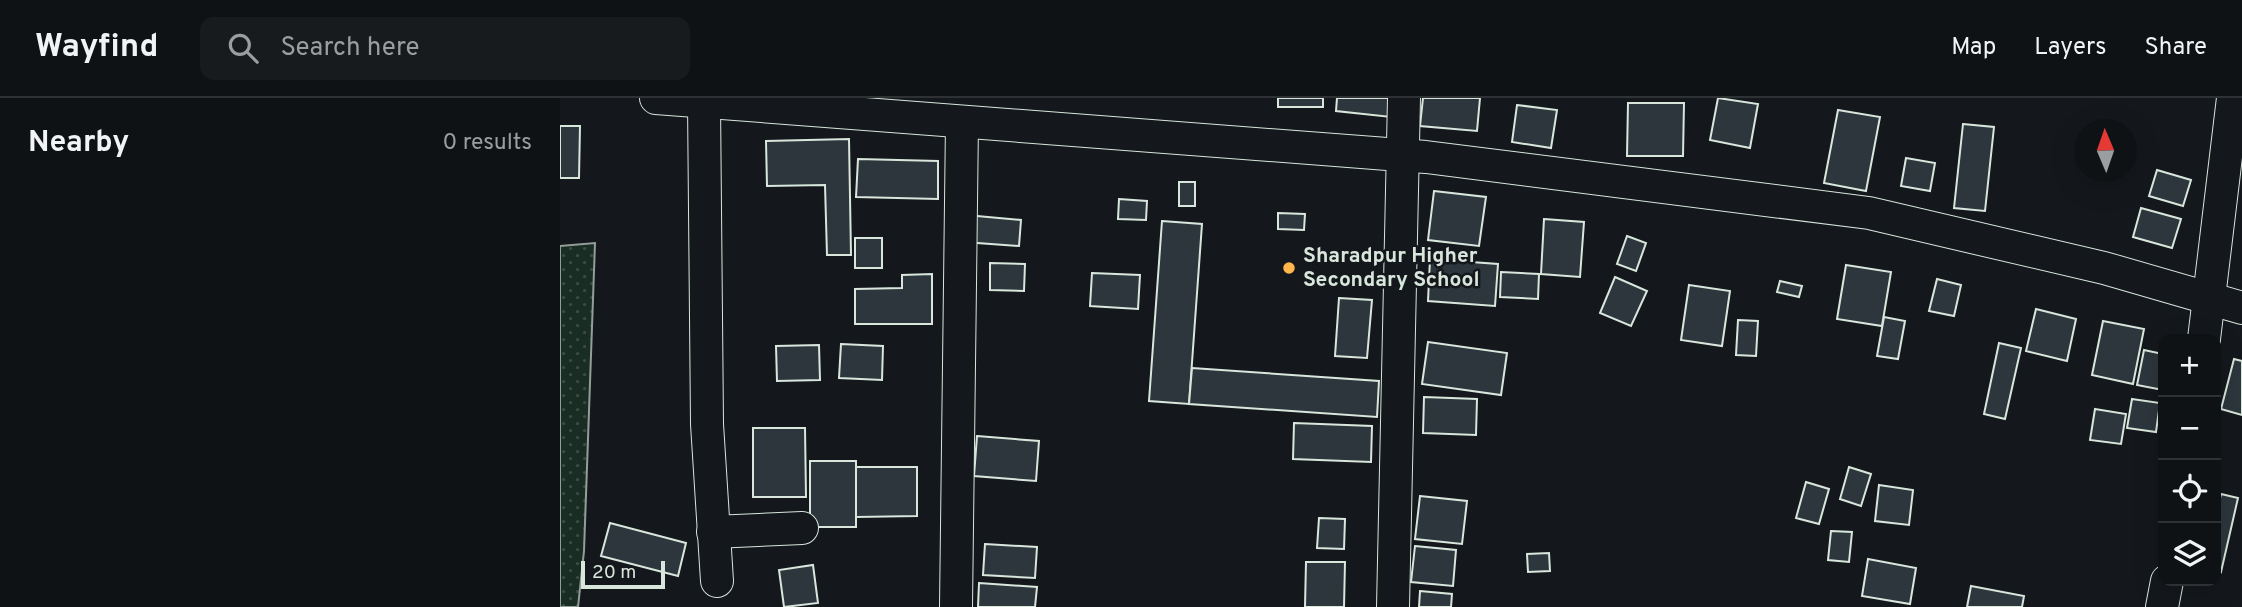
<!DOCTYPE html>
<meta charset="utf-8">
<style>
body{margin:0;font-family:Overpass,sans-serif;background:#181b1e;color:#f1f3f6}
.controls{position:absolute;right:21px;bottom:21px;display:grid;overflow:hidden;border-radius:14px;box-shadow:0 7px 28px #0002}
.controls button{width:63px;height:63px;display:grid;place-items:center;padding:0;border:0;border-bottom:2px solid #2f3234;background:#0f1215;color:#f1f3f6;font:35px sans-serif}
.compass{position:absolute;left:1514px;top:21px;width:63px;height:63px;border-radius:50%;background:#0f1215;box-shadow:0 7px 28px #0002;rotate:358deg}
.scale{position:absolute;left:21px;bottom:18px;width:84px;box-sizing:border-box;padding-left:7px;border:4px solid #d8e6dc;border-top:0;font-size:19px;line-height:24px;white-space:nowrap;color:#d8e6dc;-webkit-text-stroke:5px #14181c;paint-order:stroke}
.list{margin:0;padding:0;list-style:none}
h2{display:flex;justify-content:space-between;align-items:center;height:91px;margin:0;padding:0 28px;font-size:30px}
h2 small{font-size:23px;font-weight:400;color:#9b9ea0}
.icon{flex:none;width:38px;height:38px;fill:none;stroke:currentColor;stroke-width:2;stroke-linecap:round;stroke-linejoin:round}
.map{position:relative;flex:none;width:1682px;height:509px;overflow:hidden}
header{display:flex;align-items:center;gap:42px;box-sizing:border-box;height:98px;padding:0 35px;background:#0f1215;border-bottom:2px solid #2f3234}
header strong{font-size:33px}
nav{display:flex;gap:38px;margin-inline-start:auto;font-size:24px}
.search{width:490px;height:63px;background:#181b1e;display:flex;align-items:center;gap:18px;box-sizing:border-box;padding:0 24px;border-radius:14px;color:#9b9ea0;font-size:26px}
main{display:flex}
aside{flex:1;background:#0f1215}
.map>svg:first-child{display:block}
.grass{fill:url(#grass-dots);stroke:#939e99;stroke-width:2}
.building{fill:#2c363c;stroke:#d8e6dc;stroke-width:2}
.lines{fill:none;stroke-linecap:round;stroke-linejoin:round}
.minor-casing{stroke:#d8e6dc;stroke-width:34}
.minor{stroke:#14181c;stroke-width:32}
.poi-dot{fill:#ffb74d;stroke:#14181c;stroke-width:2.5}
.labels{text-anchor:middle;dominant-baseline:central;stroke-width:5;stroke-linejoin:round;paint-order:stroke}
.poi-label{font-size:21px;font-weight:bold;fill:#d8e6dc;stroke:#14181c;text-anchor:start}
</style>
<header>
<strong>Wayfind</strong>
<div class="search"><svg class="icon" aria-label="search" viewBox="0 0 24 24"><circle cx="10" cy="10" r="6"/><path d="M15 15l6 6"/></svg>Search here</div>
<nav><a>Map</a><a>Layers</a><a>Share</a></nav>
</header>
<main>
<aside>
<h2>Nearby<small>0 results</small></h2>
<ul class="list">
</ul>
</aside>
<div class="map">
<svg width="1682" height="509" viewBox="0 0 1682 509">
<defs>
<pattern id="grass-dots" width="8" height="8" patternUnits="userSpaceOnUse" patternTransform="scale(1.75)"><rect width="8" height="8" fill="#1a2d24"/><path d="M2 2h.1M6 6h.1" fill="none" stroke="#3b4b43" stroke-width="1.8" stroke-linecap="round"/></pattern>
</defs>
<rect width="100%" height="100%" fill="#14181c"/>
<polygon class="grass" points="35,145 24,453 18,509 0,509 0,148"/>
<g class="building">
<rect x="718" y="0" width="45" height="9"/>
<polygon points="777,0 833,0 831,19 776,13"/>
<polygon points="863,0 920,0 917,33 860,28"/>
<polygon points="1158,0 1198,6 1190,50 1150,42"/>
<polygon points="1068,5 1124,5 1123,58 1067,58"/>
<polygon points="957,7 997,12 991,50 952,44"/>
<polygon points="1278,12 1320,19 1306,93 1264,85"/>
<polygon points="1403,26 1434,29 1425,113 1394,110"/>
<polygon points="0,28 20,28 19,80 0,80"/>
<polygon points="289,41 291,157 267,157 265,87 207,88 206,43"/>
<polygon points="1346,60 1375,65 1370,93 1341,88"/>
<polygon points="298,61 378,63 378,101 296,99"/>
<polygon points="1597,72 1631,82 1623,108 1589,98"/>
<rect x="619" y="84" width="16" height="24"/>
<polygon points="874,93 926,99 919,148 868,142"/>
<polygon points="559,101 587,103 586,122 558,121"/>
<polygon points="1581,110 1621,121 1612,150 1573,139"/>
<polygon points="718,115 745,116 744,132 718,131"/>
<polygon points="406,117 461,122 459,148 404,144"/>
<polygon points="984,121 1024,124 1020,179 981,176"/>
<polygon points="602,123 642,126 629,306 589,303"/>
<polygon points="1067,138 1086,145 1076,173 1057,166"/>
<rect x="295" y="140" width="27" height="30"/>
<polygon points="870,161 938,166 935,208 868,203"/>
<polygon points="430,165 465,166 464,193 430,192"/>
<polygon points="1286,167 1331,174 1322,228 1277,221"/>
<polygon points="941,174 979,176 978,201 940,199"/>
<polygon points="532,175 580,177 578,211 530,208"/>
<polygon points="372,176 372,226 295,226 295,191 342,190 342,177"/>
<polygon points="1055,179 1087,193 1071,228 1040,215"/>
<polygon points="1377,181 1401,187 1394,218 1369,213"/>
<polygon points="1220,183 1242,188 1239,199 1217,194"/>
<polygon points="1129,187 1170,193 1162,248 1121,242"/>
<polygon points="779,200 812,202 807,260 775,258"/>
<polygon points="1476,211 1516,221 1507,263 1466,253"/>
<polygon points="1324,219 1345,223 1338,261 1317,258"/>
<polygon points="1178,222 1198,223 1196,258 1176,257"/>
<polygon points="1543,223 1584,231 1573,286 1532,277"/>
<polygon points="868,244 947,255 941,297 862,286"/>
<polygon points="1439,245 1461,250 1445,321 1424,316"/>
<polygon points="281,246 323,248 322,282 279,280"/>
<polygon points="259,247 260,282 217,283 216,248"/>
<polygon points="1584,252 1603,256 1603,292 1577,287"/>
<polygon points="1674,261 1682,263 1682,317 1661,311"/>
<polygon points="632,270 819,283 817,319 629,306"/>
<polygon points="864,299 917,301 916,337 863,335"/>
<polygon points="1572,301 1600,305 1596,334 1567,330"/>
<polygon points="1535,311 1566,316 1561,346 1530,342"/>
<polygon points="734,325 812,328 811,364 733,361"/>
<polygon points="193,330 245,330 246,399 193,399"/>
<polygon points="417,338 479,343 476,383 414,378"/>
<rect x="250" y="363" width="46" height="66"/>
<polygon points="296,369 357,369 357,418 296,419"/>
<polygon points="1289,369 1311,376 1301,408 1280,401"/>
<polygon points="1246,384 1269,391 1259,426 1236,420"/>
<polygon points="1319,387 1353,392 1349,427 1315,423"/>
<polygon points="1661,396 1678,400 1661,474 1656,470 1656,417"/>
<polygon points="860,398 907,403 902,446 855,441"/>
<polygon points="759,420 785,421 784,451 757,450"/>
<polygon points="50,425 126,445 118,478 41,458"/>
<polygon points="1271,433 1292,434 1289,464 1268,462"/>
<polygon points="425,446 477,449 475,480 423,477"/>
<polygon points="855,448 896,452 893,488 851,484"/>
<polygon points="989,455 990,473 968,474 967,456"/>
<polygon points="1308,461 1356,470 1350,506 1302,498"/>
<polygon points="746,464 785,464 784,509 745,509"/>
<polygon points="253,467 258,505 224,509 219,472"/>
<polygon points="419,485 477,489 475,509 418,509"/>
<polygon points="1411,488 1464,498 1462,509 1407,509"/>
<polygon points="860,493 892,496 891,509 859,509"/>
</g>
<g class="lines">
<g class="minor-casing">
<g id="minor">
<polyline points="96,0 866,59 1309,115 1544,170 1682,210"/>
<polyline points="144,4 147,326 157,483"/>
<polyline points="1644,241 1673,0"/>
<polyline points="153,434 242,430"/>
<polyline points="396,509 402,24"/>
<polyline points="833,509 844,0"/>
<polyline points="1602,509 1607,483"/>
</g>
</g>
<use href="#minor" class="minor"/>
</g>
<circle class="poi-dot" cx="729" cy="170" r="7"/>
<g class="labels">
<g class="poi-label">
<text x="743" y="158">Sharadpur Higher<tspan x="743" dy="24">Secondary School</tspan></text>
</g>
</g>
</svg>
<div class="controls">
<button>+</button>
<button>−</button>
<button><svg class="icon" aria-label="locate" viewBox="0 0 24 24"><circle cx="12" cy="12" r="6"/><path d="M12 2v4M12 18v4M2 12h4M18 12h4"/></svg></button>
<button><svg class="icon" aria-label="layers" viewBox="0 0 24 24"><path d="M12 4l9 5-9 5-9-5zM3 14l9 5 9-5"/></svg></button>
</div>
<svg class="compass" viewBox="-18 -18 36 36"><path d="M0-13l5 13h-10z" fill="#e53935"/><path d="M0 13l5-13h-10z" fill="#9b9ea0"/></svg>
<div class="scale">20 m</div>
</div>
</main>
